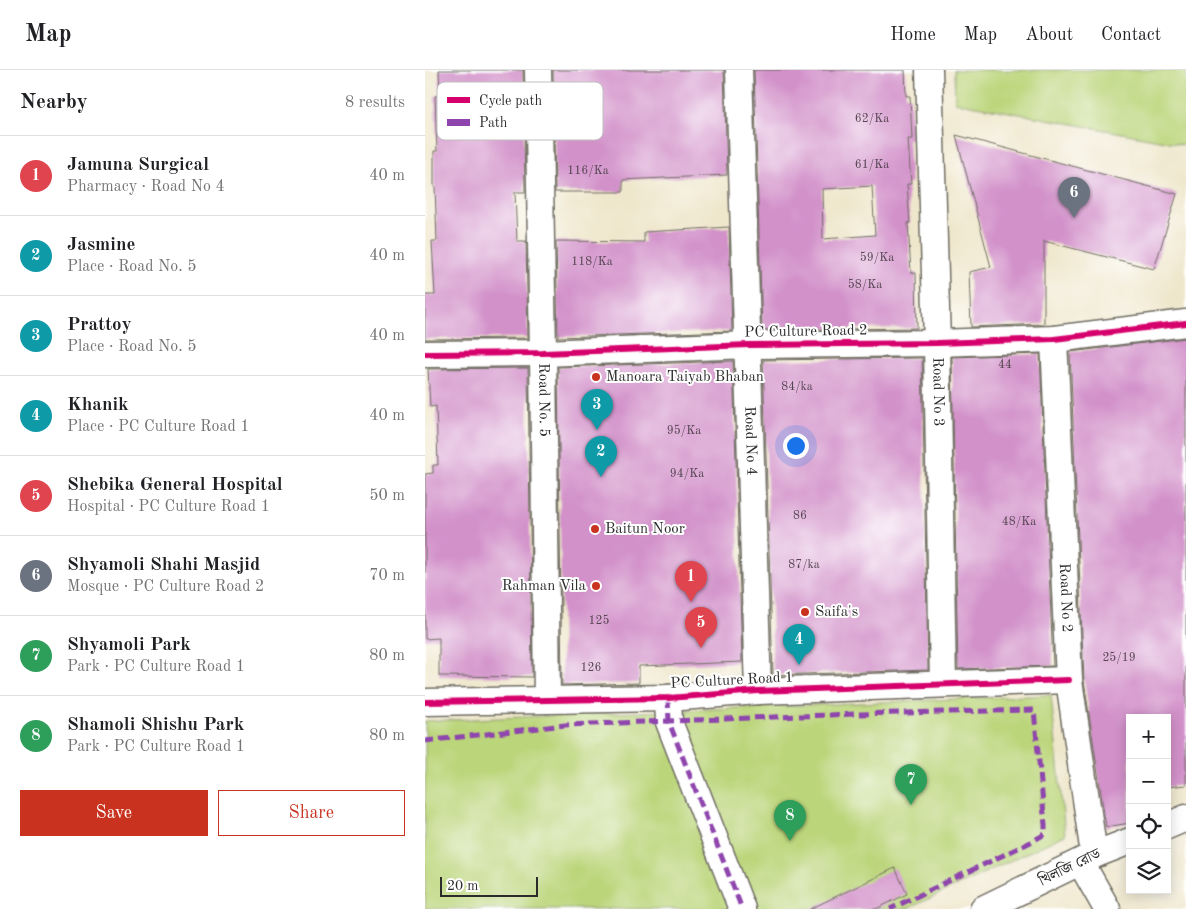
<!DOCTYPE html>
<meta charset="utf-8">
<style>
body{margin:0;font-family:"Old Standard TT","Noto Serif Bengali",serif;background:#f6f6f6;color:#202124}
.controls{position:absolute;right:15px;bottom:15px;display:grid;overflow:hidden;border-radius:0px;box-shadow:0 2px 12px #0003}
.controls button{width:45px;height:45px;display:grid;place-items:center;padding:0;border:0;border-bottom:1px solid #e0e0e0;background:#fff;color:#202124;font:25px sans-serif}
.scale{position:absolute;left:15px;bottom:12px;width:98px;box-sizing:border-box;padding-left:5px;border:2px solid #2b2b2b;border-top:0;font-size:14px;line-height:18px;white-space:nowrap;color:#2b2b2b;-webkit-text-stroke:4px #fff;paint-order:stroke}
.you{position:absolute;left:370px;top:375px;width:18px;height:18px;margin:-12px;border:4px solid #fff;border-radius:50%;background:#1a73e8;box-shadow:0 0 0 8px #1a73e833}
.badge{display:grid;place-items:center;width:32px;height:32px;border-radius:50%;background:#c8321e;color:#fff;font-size:16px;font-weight:700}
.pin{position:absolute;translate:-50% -41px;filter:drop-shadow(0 1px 2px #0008)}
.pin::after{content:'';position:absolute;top:26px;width:18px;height:15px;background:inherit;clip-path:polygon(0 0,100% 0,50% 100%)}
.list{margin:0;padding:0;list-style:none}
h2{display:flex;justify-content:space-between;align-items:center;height:65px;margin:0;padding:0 20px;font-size:21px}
h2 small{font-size:16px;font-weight:400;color:#757577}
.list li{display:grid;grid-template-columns:32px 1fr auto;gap:15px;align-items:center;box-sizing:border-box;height:80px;padding:0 20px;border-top:1px solid #e0e0e0}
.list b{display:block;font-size:19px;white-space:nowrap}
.list p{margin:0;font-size:16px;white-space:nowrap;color:#757577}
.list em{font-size:16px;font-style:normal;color:#757577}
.actions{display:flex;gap:10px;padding:15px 20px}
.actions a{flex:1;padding:11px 0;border:1px solid #c8321e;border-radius:0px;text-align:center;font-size:18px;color:#c8321e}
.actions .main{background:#c8321e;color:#fff}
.icon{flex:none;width:28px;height:28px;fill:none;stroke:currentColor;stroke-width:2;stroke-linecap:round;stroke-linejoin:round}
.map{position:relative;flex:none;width:761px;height:839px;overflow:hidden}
header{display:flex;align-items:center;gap:30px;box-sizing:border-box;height:70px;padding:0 25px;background:#fff;border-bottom:1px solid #e0e0e0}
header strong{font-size:24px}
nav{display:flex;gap:28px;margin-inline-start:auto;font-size:18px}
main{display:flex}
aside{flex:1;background:#fff}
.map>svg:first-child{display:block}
.green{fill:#bbd57a;stroke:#738052}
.building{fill:#d291c9;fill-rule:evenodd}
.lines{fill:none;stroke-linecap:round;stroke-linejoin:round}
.street-casing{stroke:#706d63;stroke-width:29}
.street{stroke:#fff;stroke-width:26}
.quiet{stroke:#8e44ad;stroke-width:5;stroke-dasharray:10 5;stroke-linecap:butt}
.cycleway-casing{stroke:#fff;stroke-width:9}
.cycleway{stroke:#d6006c;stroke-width:6}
.poi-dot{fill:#c8321e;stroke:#fff;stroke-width:2}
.labels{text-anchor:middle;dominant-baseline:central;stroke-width:4;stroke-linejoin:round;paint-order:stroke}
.number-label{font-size:12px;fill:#554452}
.street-label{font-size:15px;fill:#2b2b2b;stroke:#fff}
.poi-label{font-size:15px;fill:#2b2b2b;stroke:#fff;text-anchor:start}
.key{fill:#fff;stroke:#bfbfbf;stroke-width:1}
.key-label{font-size:14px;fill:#2b2b2b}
</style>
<header>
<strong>Map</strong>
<nav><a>Home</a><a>Map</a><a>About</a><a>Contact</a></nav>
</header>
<main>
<aside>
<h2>Nearby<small>8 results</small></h2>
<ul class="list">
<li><span class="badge" style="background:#e0444e">1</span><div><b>Jamuna Surgical</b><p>Pharmacy · Road No 4</p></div><em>40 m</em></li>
<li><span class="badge" style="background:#0f9aa8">2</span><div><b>Jasmine</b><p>Place · Road No. 5</p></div><em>40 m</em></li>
<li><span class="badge" style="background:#0f9aa8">3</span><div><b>Prattoy</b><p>Place · Road No. 5</p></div><em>40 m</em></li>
<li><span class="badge" style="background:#0f9aa8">4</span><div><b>Khanik</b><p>Place · PC Culture Road 1</p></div><em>40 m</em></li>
<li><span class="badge" style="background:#e0444e">5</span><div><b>Shebika General Hospital</b><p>Hospital · PC Culture Road 1</p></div><em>50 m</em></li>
<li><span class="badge" style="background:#6b7280">6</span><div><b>Shyamoli Shahi Masjid</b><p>Mosque · PC Culture Road 2</p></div><em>70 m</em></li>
<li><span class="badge" style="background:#2e9e5b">7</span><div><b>Shyamoli Park</b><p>Park · PC Culture Road 1</p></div><em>80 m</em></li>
<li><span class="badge" style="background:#2e9e5b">8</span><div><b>Shamoli Shishu Park</b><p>Park · PC Culture Road 1</p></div><em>80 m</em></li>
</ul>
<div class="actions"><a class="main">Save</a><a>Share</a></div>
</aside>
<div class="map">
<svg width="761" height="839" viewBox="0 0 761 839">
<rect width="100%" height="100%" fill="#fff"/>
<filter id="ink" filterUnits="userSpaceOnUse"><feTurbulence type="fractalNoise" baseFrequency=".02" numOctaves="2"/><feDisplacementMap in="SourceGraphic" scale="10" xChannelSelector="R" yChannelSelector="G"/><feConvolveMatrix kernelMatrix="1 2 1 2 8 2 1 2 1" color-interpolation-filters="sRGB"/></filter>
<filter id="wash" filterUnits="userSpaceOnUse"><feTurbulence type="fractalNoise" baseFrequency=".0096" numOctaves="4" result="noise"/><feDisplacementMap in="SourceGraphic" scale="20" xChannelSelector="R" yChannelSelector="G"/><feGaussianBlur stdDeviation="1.12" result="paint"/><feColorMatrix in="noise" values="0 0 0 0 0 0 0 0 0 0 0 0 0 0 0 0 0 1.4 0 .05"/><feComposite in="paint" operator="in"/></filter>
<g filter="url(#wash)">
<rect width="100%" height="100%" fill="#efe7cc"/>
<g class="green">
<polygon points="529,0 761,0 761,75 530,32"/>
<polygon points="626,625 640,765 482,839 0,839 0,651"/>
</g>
<g id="blocks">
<g class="building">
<polygon points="14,0 98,0 100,122 90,122 92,171 101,171 103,268 0,269 0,225 10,225 7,171 12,171 10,117 9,117 9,81 12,81 10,26 15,25"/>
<polygon points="128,0 299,0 302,105 198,110 198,122 130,122"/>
<path d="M329,0H480L481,26H485L487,69H483L486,114H482L485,153H483L486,203H491L492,258L337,260ZM447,116L450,165L398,169L397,119Z"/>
<polygon points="531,65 752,124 729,199 619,171 619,254 546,257 544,202 566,197"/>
<polygon points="304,157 307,261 133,267 131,171 219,172 219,162"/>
<polygon points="761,268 761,715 742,717 742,648 705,648 705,753 681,757 659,610 645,282"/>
<polygon points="615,284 628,596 533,599 527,287"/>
<polygon points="497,288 503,600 348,605 338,290"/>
<polygon points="308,291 317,592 214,596 214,613 137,615 133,297"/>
<polygon points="103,298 107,607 14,606 14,568 0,569 0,404 8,403 8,395 13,395 11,336 5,337 3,299"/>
<polygon points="470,798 482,824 451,839 385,839"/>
</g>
</g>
</g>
<g filter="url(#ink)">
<use href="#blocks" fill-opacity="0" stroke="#706d63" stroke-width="1"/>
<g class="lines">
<g class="street-casing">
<g id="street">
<path id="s1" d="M113,0L118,283L122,630"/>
<path id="s2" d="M314,0L333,621"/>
<path id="s3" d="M504,0L512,273L518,614"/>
<path id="s4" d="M629,269L644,610L669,785"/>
<polyline points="0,284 118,283 324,275 512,273 629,269 761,253"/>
<polyline points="243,628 244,652 317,839"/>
<polyline points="0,632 243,628 333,621 644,610"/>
<polyline points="742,756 761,748"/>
<polyline points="656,793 682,839"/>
<polyline points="558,839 669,785 705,771"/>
</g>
</g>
<use href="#street" class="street"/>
<g class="quiet">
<polyline points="243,628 244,652 317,839"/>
<polyline points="0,671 140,655 429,644 609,640 620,755 620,764 608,771 465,839"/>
</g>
<g class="cycleway-casing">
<g id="cycleway">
<polyline points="0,284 118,283 324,275 512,273 629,269 761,253"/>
<polyline points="0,632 243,628 333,621 644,610"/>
</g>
</g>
<use href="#cycleway" class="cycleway"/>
</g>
</g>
<g class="poi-dot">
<circle cx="171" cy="307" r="5"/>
<circle cx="170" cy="459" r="5"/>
<circle cx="171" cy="516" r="5"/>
<circle cx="380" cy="542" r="5"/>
</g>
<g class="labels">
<g class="number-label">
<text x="447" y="49">62/Ka</text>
<text x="447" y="95">61/Ka</text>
<text x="163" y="101">116/Ka</text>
<text x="452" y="188">59/Ka</text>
<text x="167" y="192">118/Ka</text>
<text x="440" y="215">58/Ka</text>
<text x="580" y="295">44</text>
<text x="372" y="317">84/ka</text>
<text x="259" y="361">95/Ka</text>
<text x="262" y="404">94/Ka</text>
<text x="375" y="446">86</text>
<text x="594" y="452">48/Ka</text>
<text x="379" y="495">87/ka</text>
<text x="174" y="551">125</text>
<text x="694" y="588">25/19</text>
<text x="166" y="598">126</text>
</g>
<g class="street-label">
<text transform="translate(381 262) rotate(-1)">PC Culture Road 2</text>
<text stroke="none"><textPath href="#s3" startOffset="322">Road No 3</textPath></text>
<text stroke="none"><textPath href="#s1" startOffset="330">Road No. 5</textPath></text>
<text stroke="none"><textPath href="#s2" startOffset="371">Road No 4</textPath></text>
<text stroke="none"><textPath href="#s4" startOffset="259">Road No 2</textPath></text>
<text transform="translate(307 611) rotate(-3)">PC Culture Road 1</text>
<text transform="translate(645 798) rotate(-26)">খিলজি রোড</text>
</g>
<g class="poi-label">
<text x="181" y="307">Manoara Taiyab Bhaban</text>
<text x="180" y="459">Baitun Noor</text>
<text x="161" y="516" text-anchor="end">Rahman Vila</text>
<text x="390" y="542">Saifa's</text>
</g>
</g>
<rect x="12" y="12" width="166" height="58" rx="8" class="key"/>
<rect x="22" y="27" width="23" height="6" fill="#d6006c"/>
<rect x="22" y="49" width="23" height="7" fill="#8e44ad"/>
<g class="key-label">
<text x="54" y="35">Cycle path</text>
<text x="54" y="57">Path</text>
</g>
</svg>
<div class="controls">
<button>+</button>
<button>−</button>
<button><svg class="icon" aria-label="locate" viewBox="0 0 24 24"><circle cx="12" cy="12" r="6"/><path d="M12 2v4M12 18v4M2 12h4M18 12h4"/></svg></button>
<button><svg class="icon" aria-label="layers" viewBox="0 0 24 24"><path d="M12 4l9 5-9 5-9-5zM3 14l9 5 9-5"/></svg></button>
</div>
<div class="scale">20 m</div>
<div class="you"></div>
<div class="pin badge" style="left:266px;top:532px;background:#e0444e">1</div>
<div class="pin badge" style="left:176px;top:407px;background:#0f9aa8">2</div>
<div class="pin badge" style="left:172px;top:360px;background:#0f9aa8">3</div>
<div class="pin badge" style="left:374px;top:595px;background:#0f9aa8">4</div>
<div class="pin badge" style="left:276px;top:578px;background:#e0444e">5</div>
<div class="pin badge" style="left:649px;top:148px;background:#6b7280">6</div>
<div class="pin badge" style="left:486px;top:735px;background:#2e9e5b">7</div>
<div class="pin badge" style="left:365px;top:771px;background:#2e9e5b">8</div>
</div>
</main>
